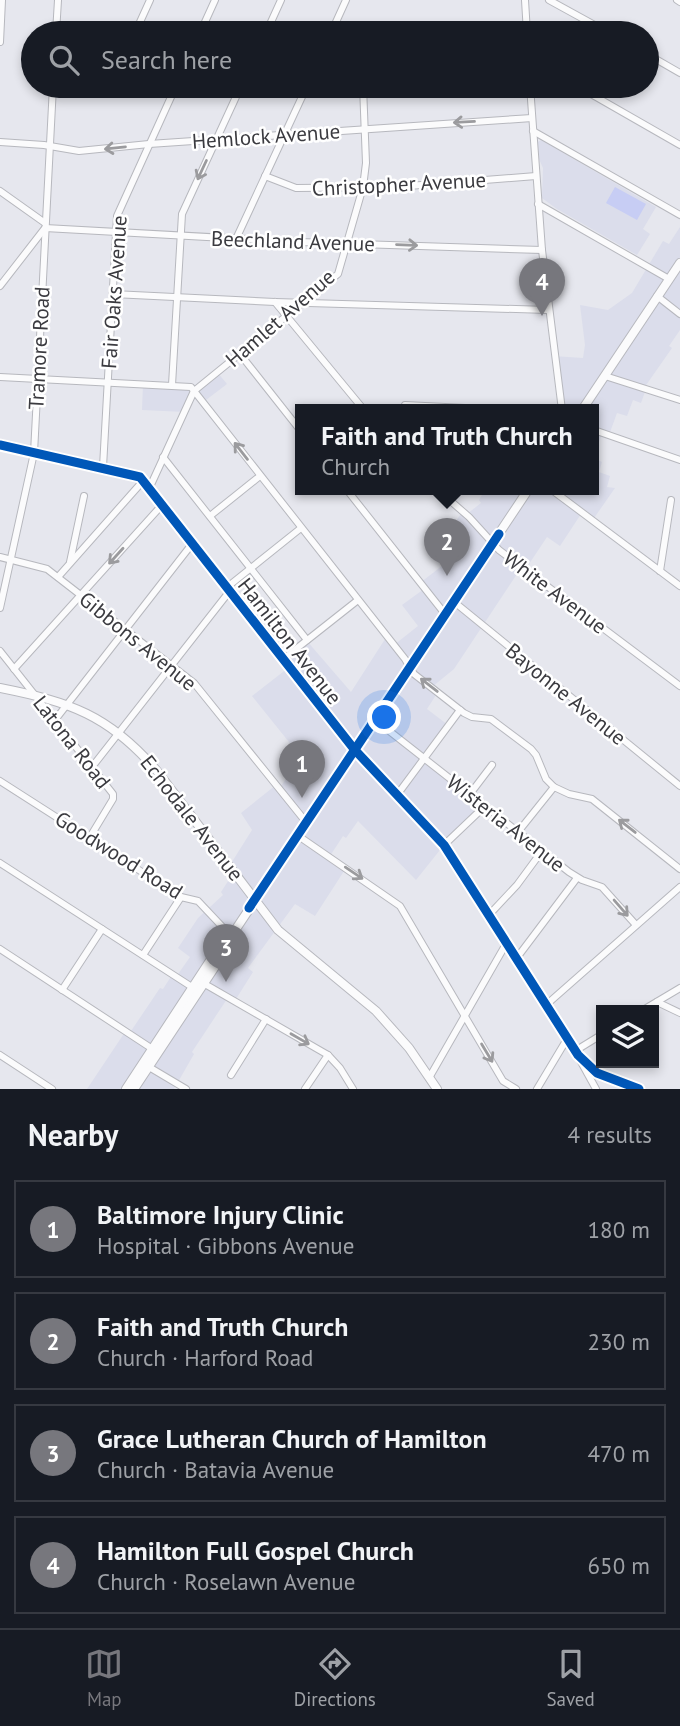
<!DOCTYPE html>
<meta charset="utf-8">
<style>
body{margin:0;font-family:"PT Sans",sans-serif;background:#242831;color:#f1f3f6}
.controls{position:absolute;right:21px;bottom:21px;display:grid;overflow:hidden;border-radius:0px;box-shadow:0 4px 10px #0003}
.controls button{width:63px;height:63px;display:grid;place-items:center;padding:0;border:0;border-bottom:2px solid #363941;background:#171b24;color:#f1f3f6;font:35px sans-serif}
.you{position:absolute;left:385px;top:718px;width:24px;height:24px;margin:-18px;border:5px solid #fff;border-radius:50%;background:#1a73e8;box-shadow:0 0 0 10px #1a73e833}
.badge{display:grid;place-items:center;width:46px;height:46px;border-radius:50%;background:#77777d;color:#fff;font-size:23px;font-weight:700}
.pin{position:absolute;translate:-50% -58px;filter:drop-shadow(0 2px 4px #0008)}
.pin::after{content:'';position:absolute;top:37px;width:24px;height:21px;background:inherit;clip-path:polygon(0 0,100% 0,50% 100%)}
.popup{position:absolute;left:295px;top:404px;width:304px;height:91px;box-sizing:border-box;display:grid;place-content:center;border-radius:0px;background:#171b24;filter:drop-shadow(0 2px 5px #0005);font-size:23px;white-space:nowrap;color:#9ea1a6}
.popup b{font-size:26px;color:#f1f3f6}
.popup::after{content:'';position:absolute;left:50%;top:100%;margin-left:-14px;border:14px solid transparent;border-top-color:#171b24}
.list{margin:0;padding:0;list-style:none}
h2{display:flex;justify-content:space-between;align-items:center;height:91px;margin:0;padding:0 28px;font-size:30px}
h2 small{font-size:23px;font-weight:400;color:#9ea1a6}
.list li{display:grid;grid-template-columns:46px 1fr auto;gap:21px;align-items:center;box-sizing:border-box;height:98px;margin:0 14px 14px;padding:0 14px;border:2px solid #363941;border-radius:0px}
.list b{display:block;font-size:26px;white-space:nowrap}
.list p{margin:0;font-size:23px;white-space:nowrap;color:#9ea1a6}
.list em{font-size:23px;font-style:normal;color:#9ea1a6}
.icon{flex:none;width:38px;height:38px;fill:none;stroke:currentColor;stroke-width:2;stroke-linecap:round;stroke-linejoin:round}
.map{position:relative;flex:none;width:680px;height:1089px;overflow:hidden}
.search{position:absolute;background:#171b24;box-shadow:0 4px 10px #0003;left:21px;right:21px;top:21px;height:77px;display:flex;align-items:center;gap:18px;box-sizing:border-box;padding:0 24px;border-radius:38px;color:#9ea1a6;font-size:26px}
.sheet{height:539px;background:#171b24}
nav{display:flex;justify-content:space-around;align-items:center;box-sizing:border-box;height:98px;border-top:2px solid #363941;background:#171b24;font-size:19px;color:#9ea1a6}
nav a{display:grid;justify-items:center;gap:4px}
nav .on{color:#77777d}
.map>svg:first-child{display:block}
.built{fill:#dbddeb}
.grass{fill:#c7cdf4}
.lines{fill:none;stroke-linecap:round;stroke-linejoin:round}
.minor-casing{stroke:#b7b8be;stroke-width:8}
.major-casing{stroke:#b7b8be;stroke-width:10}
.minor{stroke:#fbfbfc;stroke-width:6}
.major{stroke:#fbfbfc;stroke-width:8}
.cycleway-casing{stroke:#fff;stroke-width:13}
.cycleway{stroke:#0057b8;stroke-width:9}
.oneway{stroke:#9b9b9e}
.labels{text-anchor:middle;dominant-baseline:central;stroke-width:5;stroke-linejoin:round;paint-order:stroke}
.street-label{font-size:21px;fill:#3b3b40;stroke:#fff}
</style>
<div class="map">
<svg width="680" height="1089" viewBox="0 0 680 1089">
<rect width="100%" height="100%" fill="#e6e7ee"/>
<g class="built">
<polygon points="541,140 656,207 643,229 650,234 637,255 557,209 542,198 543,168 539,159 538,142"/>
<polygon points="680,227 680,330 669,346 672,348 644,388 646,389 641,403 633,400 627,416 617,413 609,435 602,433 594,456 594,410 561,410 553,356 583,358 585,345 580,305 608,310 632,293 663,241 669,244"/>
<polygon points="217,372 227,384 202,403 195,393 185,412 142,410 143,384 199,387"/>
<polygon points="594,458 602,462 599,472 610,476 607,487 615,488 592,521 581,514 560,546 547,537 525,570 521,568 454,669 432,687 438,692 427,709 448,725 424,758 487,808 446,847 444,845 416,880 358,821 346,838 343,836 330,856 346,868 315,916 295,904 248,968 253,972 236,999 229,996 192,1052 194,1054 174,1089 87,1089 125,1032 129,1034 160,988 163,989 172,975 176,977 190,957 178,948 198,918 223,895 221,892 234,872 230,865 252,830 241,813 276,785 279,789 301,757 252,696 288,668 283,660 307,641 351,692 387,636 394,645 418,626 402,605 424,589 420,583 443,565 434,552 463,511 467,514 481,503 479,500 485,490 594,490"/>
</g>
<polygon class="grass" points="615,187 646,204 637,220 606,203"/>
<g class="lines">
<g class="minor-casing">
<g id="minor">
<polyline points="525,0 527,33"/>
<polyline points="549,0 609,33"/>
<polyline points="677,0 680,2"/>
<polyline points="56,33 58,0"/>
<polyline points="135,33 150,0"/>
<polyline points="200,33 215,0"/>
<polyline points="266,33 281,0"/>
<polyline points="331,33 346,0"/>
<polyline points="0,42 2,0"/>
<polyline points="647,54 680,73"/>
<polyline points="530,86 542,250 562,410"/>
<polyline points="577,86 680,145"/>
<polyline points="533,131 680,215"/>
<polyline points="0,142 44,145 79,151 149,144 532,118"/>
<polyline points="265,176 296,188 396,187 536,176"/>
<polyline points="0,191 45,223"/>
<polyline points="538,204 669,279"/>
<polyline points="236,239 307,86"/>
<polyline points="0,286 45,228 299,242 542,250"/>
<polyline points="113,294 275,302 548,310"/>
<polyline points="657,296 680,314"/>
<polyline points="275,302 364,410"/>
<polyline points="240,354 300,430"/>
<polyline points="605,376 680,400"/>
<polyline points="0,377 191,387 405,659 414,674 464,713 472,717 491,719 531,749 536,755 546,779 554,787 569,794 592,799 680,869"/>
<polyline points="172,385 182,214 241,86"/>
<polyline points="405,405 505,410"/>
<polyline points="594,430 680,460"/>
<polyline points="0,445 140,477 354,749 444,845 578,1055 597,1073 639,1089"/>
<polyline points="163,457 307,640"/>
<polyline points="103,467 117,216 176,86"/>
<polyline points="149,489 194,391 338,274 363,187 366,163 363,86"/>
<polyline points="347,490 445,614"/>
<polyline points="438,490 469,517 499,550 680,686"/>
<polyline points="552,490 680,586"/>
<polyline points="210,516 260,476"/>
<polyline points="0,557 47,569 194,683 306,822"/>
<polyline points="70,562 84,496"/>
<polyline points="660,571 671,500"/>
<polyline points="58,577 143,481"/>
<polyline points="226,588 301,528"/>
<polyline points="453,601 680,786"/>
<polyline points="0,608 34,453 53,86"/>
<polyline points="0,651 113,794 113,799 90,837"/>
<polyline points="282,660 358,600"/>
<polyline points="14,669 162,505"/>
<polyline points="374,719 569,872 582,880 602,887 636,925"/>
<polyline points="55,720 192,544"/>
<polyline points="92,767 229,592"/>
<polyline points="0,781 181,897 198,901 231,936"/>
<polyline points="470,794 492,765"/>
<polyline points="397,795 460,710"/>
<polyline points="518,832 554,787"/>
<polyline points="297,835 400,906 503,1081 516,1089"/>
<polyline points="444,845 485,806"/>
<polyline points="0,863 195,989"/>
<polyline points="488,916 517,885 542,851"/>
<polyline points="0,949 154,1050"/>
<polyline points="143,955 181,897"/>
<polyline points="516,959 577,878"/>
<polyline points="203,983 328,1055 340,1068 353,1089"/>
<polyline points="62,990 102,929"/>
<polyline points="657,1002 680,1013"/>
<polyline points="546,1005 680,887"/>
<polyline points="643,1010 680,988"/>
<polyline points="575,1051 601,1035"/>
<polyline points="0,1055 52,1089"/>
<polyline points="580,1060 596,1089"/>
<polyline points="149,1067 186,1089"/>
<polyline points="231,1075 266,1019"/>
<polyline points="429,1078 506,944"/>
<polyline points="305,1089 328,1055"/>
<polyline points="537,1089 567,1039"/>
</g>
</g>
<g class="major-casing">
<g id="major">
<polyline points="582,410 680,263"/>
<path d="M0,688C70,702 109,715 157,771L278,930L376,1011L409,1048L437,1089"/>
<polyline points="126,1089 219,947 226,944"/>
<polyline points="134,1089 226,950 226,944 528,490"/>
</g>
</g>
<use href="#minor" class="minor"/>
<use href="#major" class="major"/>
<g class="cycleway-casing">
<g id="cycleway">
<polyline points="0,445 140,477 354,749 444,845 578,1055 597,1073 639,1089"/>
<polyline points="249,908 499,534"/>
</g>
</g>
<use href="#cycleway" class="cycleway"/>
</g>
<defs><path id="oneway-shaft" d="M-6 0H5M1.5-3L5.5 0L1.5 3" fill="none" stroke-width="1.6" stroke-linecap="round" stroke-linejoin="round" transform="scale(1.75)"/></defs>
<g class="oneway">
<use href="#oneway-shaft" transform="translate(464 122) rotate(177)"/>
<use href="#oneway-shaft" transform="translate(115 148) rotate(174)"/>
<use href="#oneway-shaft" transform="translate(202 170) rotate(115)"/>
<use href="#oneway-shaft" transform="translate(407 245) rotate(2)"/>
<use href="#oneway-shaft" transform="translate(241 451) rotate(-128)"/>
<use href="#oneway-shaft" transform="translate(116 556) rotate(132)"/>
<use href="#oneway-shaft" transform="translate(429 685) rotate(-142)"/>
<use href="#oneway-shaft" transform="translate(627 826) rotate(-142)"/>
<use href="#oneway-shaft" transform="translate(354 873) rotate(34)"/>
<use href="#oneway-shaft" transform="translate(621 908) rotate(49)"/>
<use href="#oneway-shaft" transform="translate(300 1039) rotate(30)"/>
<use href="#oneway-shaft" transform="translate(487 1053) rotate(59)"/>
</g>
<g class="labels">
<g class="street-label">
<text transform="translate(266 136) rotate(-4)">Hemlock Avenue</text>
<text transform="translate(399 184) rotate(-3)">Christopher Avenue</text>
<text transform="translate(293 241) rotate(2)">Beechland Avenue</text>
<text transform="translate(114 292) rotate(-86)">Fair Oaks Avenue</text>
<text transform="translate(280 318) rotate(-41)">Hamlet Avenue</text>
<text transform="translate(39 348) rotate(-87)">Tramore Road</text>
<text transform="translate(555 592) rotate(37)">White Avenue</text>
<text transform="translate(138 641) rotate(39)">Gibbons Avenue</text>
<text transform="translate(290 641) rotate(52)">Hamilton Avenue</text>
<text transform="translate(566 694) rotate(39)">Bayonne Avenue</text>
<text transform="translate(72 742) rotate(52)">Latona Road</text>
<text transform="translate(192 818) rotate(52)">Echodale Avenue</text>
<text transform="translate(506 823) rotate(38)">Wisteria Avenue</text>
<text transform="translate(119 855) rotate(32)">Goodwood Road</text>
</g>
</g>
</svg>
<div class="controls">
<button><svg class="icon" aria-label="layers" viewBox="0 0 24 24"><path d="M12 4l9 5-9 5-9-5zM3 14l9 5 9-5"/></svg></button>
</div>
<div class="you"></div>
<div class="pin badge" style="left:302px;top:798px">1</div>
<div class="pin badge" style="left:447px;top:576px">2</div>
<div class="popup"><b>Faith and Truth Church</b>Church</div>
<div class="pin badge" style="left:226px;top:982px">3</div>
<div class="pin badge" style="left:542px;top:316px">4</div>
<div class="search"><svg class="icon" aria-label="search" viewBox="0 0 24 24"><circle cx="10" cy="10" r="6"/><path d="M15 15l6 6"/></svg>Search here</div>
</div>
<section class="sheet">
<h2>Nearby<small>4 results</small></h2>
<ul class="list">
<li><span class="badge">1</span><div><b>Baltimore Injury Clinic</b><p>Hospital · Gibbons Avenue</p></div><em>180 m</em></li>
<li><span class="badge">2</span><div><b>Faith and Truth Church</b><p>Church · Harford Road</p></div><em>230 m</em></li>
<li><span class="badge">3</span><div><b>Grace Lutheran Church of Hamilton</b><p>Church · Batavia Avenue</p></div><em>470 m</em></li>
<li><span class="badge">4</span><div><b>Hamilton Full Gospel Church</b><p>Church · Roselawn Avenue</p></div><em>650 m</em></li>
</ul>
</section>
<nav>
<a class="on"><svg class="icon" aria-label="map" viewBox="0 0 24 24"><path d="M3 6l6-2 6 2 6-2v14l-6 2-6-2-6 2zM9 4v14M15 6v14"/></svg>Map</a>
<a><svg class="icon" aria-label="directions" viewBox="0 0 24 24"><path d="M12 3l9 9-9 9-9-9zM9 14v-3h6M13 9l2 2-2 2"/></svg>Directions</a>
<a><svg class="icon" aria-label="saved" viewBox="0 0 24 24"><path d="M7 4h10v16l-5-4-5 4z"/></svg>Saved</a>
</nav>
